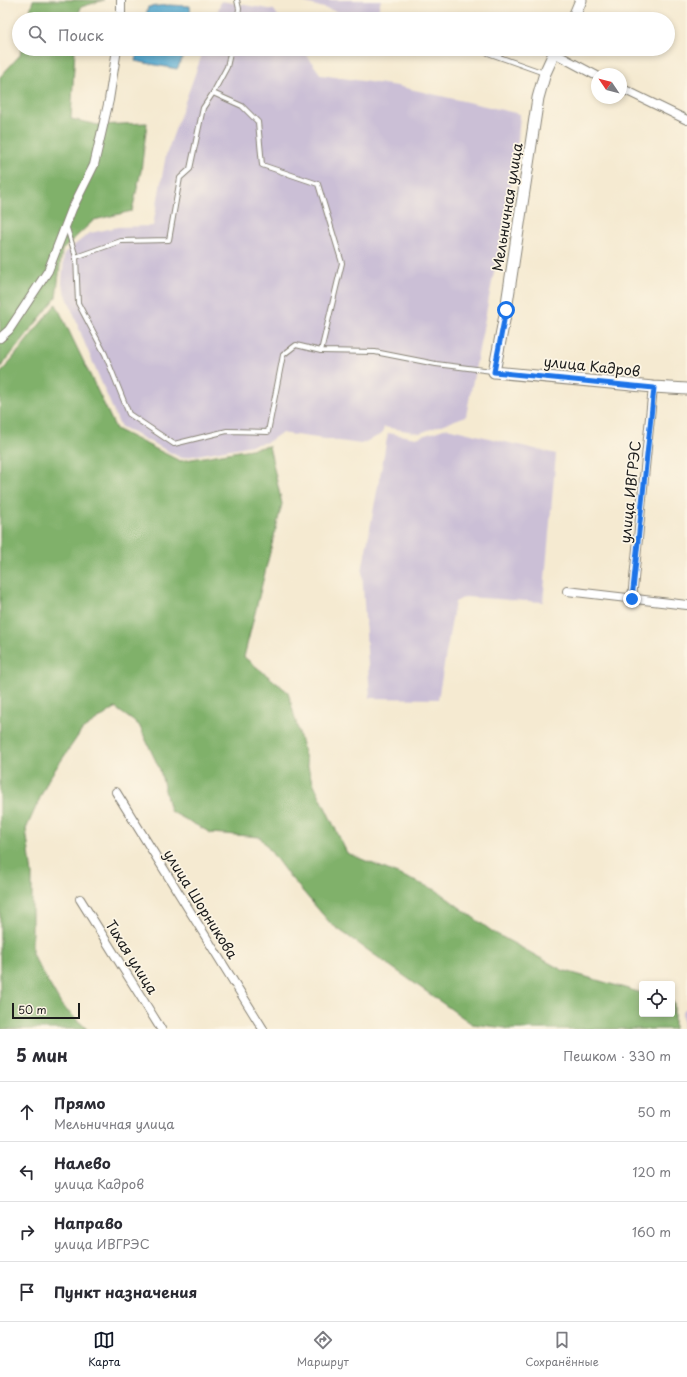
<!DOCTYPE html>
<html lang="ru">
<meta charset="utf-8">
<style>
body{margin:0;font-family:"Playpen Sans",sans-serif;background:#f2f2f3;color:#2b2b33}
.controls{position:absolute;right:12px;bottom:12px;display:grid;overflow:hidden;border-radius:4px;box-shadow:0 2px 6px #0003}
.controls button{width:36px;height:36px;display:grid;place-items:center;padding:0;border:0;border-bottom:1px solid #e1e1e2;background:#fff;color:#2b2b33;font:20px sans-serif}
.compass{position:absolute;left:591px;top:68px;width:36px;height:36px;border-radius:50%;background:#fff;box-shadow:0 2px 6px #0003;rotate:305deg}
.scale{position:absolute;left:12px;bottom:10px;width:68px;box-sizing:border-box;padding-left:4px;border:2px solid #1c1c1c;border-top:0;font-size:11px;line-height:14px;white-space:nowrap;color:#1c1c1c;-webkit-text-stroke:3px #fcf5e5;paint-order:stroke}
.stop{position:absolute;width:12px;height:12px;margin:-9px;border:3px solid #1a73e8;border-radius:50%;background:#fff}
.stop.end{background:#1a73e8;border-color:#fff;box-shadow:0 1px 4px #0008}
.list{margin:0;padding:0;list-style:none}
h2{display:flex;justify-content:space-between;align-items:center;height:52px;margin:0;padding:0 16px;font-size:17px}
h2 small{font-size:13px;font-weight:400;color:#7c7c81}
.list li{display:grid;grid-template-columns:26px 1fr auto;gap:12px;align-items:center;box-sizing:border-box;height:60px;padding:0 16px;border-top:1px solid #e1e1e2}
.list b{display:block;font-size:15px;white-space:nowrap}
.list p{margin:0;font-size:13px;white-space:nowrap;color:#7c7c81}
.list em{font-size:13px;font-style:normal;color:#7c7c81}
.icon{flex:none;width:22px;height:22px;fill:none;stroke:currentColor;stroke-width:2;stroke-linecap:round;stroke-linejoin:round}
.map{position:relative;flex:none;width:687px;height:1029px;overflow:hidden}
.search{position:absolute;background:#fff;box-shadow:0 2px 6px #0003;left:12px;right:12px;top:12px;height:44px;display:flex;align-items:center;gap:10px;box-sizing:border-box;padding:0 14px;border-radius:22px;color:#7c7c81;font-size:15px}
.sheet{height:292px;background:#fff}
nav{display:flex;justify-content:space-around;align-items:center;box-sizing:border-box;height:56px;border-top:1px solid #e1e1e2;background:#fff;font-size:11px;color:#7c7c81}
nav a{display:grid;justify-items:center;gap:2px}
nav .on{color:#111827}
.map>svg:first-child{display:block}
.industrial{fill:#cbbfd6}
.forest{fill:#80b16b;stroke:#4e6644}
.water{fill:#54a9d0;stroke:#386276}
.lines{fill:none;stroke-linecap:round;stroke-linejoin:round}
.lane-casing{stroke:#888376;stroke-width:6}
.street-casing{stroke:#888376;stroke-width:10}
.secondary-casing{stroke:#888376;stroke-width:13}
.lane{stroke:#fff;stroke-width:4}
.street{stroke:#fff;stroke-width:8}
.secondary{stroke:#fff;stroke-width:11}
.route{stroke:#1a73e8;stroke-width:5}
.labels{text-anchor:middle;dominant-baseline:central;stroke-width:3.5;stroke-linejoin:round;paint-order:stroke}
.street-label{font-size:14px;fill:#1c1c1c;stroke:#fcf5e5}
</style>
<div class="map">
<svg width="687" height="1029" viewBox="0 0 687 1029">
<rect width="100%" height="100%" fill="#fcf5e5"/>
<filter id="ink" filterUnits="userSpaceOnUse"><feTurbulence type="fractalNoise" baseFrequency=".025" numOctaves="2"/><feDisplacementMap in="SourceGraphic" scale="8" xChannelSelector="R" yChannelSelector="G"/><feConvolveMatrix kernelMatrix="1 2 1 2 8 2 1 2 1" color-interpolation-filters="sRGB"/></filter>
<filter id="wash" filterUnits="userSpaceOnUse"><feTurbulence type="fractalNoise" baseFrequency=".012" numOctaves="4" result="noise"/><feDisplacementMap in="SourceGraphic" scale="16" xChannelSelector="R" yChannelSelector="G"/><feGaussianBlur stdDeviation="0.9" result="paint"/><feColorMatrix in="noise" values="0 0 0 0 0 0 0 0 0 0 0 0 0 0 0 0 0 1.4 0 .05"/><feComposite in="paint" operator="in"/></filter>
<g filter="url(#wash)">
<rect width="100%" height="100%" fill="#f5ead1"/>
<g class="industrial">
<polygon points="295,0 381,0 376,19 364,19"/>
<polygon points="221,1 274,10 280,19 215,19"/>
<polygon points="204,49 302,49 321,75 397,86 520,114 517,154 466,416 420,433 384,427 382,434 361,444 281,433 268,442 181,458 120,426 85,344 62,284 64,253 90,233 118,227 153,226 166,155"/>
<polygon points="447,428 556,454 543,602 465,597 455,602 438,699 370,698 362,571 388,433 416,438"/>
<polygon points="687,1008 687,1029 683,1029 682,1011"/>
</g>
<g class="forest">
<polygon points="33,0 104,0 81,7 77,19 28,19"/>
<polygon points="21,49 75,49 71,119 98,125 147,123 141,171 132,211 94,220 62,250 56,298 0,368 0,77 20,55"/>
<polygon points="56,304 116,429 180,461 269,446 282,504 244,657 288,692 311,778 347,853 436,890 493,932 562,970 642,993 642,1014 672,1014 672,1002 674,1002 674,1029 507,1029 506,1028 472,1024 331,924 286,872 260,837 211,833 170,811 160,770 139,725 115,708 82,730 48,780 26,829 32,874 32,954 62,1006 87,1029 0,1029 0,374"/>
</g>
<g class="water">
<polygon points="169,5 190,6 191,19 145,19 148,7"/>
<polygon points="138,49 187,49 177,69 135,61"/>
</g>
</g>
<g filter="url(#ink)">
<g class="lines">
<g class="lane-casing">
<g id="lane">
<polyline points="237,0 239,9 237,19"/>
<polyline points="231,49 227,67 213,93 242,106 258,122 262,165 318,184 342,263 321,351"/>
<polyline points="488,53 544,73"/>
<polyline points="66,225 76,257 78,303 105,354 129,414 174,444 227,431 268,432 283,355 296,345 321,351 375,352 436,364 492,371"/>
<polyline points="76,257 121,241 169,240 180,178 190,169 203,108 213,93"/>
</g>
</g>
<g class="street-casing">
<g id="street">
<polyline points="121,19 121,0"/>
<polyline points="554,53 597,76"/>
<polyline points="621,88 687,120"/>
<polyline points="0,338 9,330 48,271 72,209 94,165 109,100 117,49"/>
<polyline points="567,591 687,605"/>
<polyline points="632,599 653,387"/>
<polyline points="116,792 263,1029"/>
<polyline points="80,899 161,1029"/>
</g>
</g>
<g class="secondary-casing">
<g id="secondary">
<polyline points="573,19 581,0"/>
<polyline points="556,49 545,73 538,98 506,310 494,372 653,387 687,389"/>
</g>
</g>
<use href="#lane" class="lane"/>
<use href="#street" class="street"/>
<use href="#secondary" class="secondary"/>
</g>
</g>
<g class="lines" filter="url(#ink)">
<polyline class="route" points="506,310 494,372 654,388 632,599"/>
</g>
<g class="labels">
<g class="street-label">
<text transform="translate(507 207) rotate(-81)">Мельничная улица</text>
<text transform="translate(592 366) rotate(6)">улица Кадров</text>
<text transform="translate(630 492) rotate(-84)">улица ИВГРЭС</text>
<text transform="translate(201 904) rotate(58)">улица Шорникова</text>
<text transform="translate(132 957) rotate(58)">Тихая улица</text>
</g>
</g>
</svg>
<div class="controls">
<button><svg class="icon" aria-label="locate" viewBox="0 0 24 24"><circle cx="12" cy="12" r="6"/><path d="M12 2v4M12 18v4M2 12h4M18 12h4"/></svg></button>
</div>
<svg class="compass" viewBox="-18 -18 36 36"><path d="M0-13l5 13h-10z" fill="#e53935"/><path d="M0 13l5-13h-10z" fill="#7c7c81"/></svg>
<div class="scale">50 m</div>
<div class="stop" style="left:506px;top:310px"></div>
<div class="stop end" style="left:632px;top:599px"></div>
<div class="search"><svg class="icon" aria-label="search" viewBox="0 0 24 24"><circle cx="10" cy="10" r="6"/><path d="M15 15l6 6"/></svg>Поиск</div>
</div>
<section class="sheet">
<h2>5 мин<small>Пешком · 330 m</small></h2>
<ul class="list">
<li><svg class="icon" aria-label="ahead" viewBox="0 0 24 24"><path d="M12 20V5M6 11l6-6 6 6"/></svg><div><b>Прямо</b><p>Мельничная улица</p></div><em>50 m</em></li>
<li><svg class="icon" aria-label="left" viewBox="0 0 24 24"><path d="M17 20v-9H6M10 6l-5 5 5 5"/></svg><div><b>Налево</b><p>улица Кадров</p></div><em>120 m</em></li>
<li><svg class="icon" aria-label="right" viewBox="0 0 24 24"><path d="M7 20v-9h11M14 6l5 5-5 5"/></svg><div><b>Направо</b><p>улица ИВГРЭС</p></div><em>160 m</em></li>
<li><svg class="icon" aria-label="arrive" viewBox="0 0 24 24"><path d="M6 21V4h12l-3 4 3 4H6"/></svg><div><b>Пункт назначения</b></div></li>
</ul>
</section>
<nav>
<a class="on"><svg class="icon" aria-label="map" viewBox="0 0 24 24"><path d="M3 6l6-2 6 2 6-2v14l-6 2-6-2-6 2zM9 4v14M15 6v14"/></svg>Карта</a>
<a><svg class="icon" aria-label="directions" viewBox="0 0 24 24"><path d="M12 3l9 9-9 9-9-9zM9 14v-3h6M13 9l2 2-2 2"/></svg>Маршрут</a>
<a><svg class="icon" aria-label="saved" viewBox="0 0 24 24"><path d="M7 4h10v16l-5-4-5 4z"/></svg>Сохранённые</a>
</nav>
